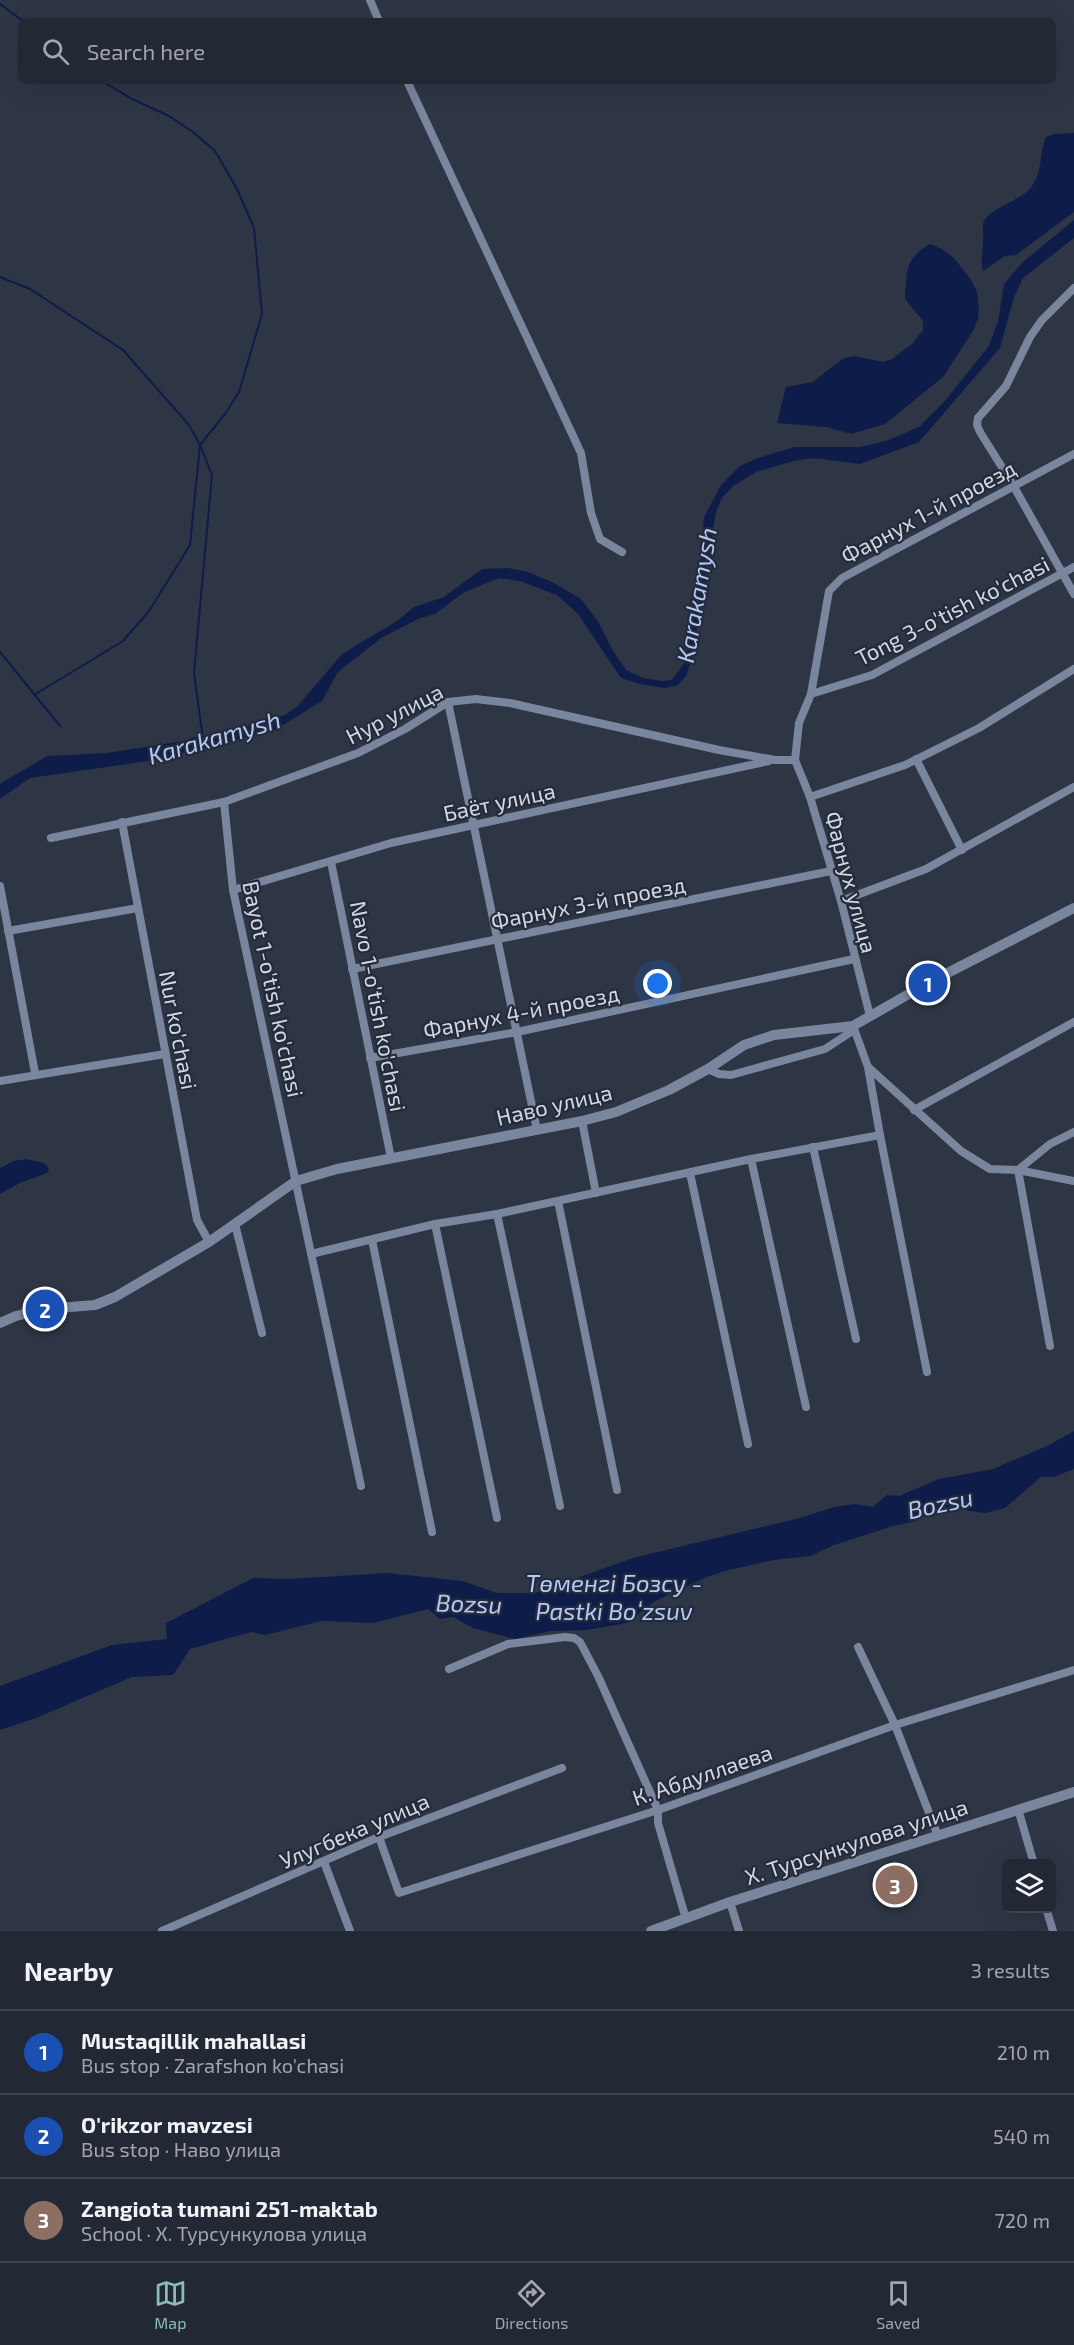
<!DOCTYPE html>
<meta charset="utf-8">
<style>
body{margin:0;font-family:"Exo 2",sans-serif;background:#2a303c;color:#f1f3f6}
.controls{position:absolute;right:18px;bottom:18px;display:grid;overflow:hidden;border-radius:9px;box-shadow:0 6px 24px #0002}
.controls button{width:54px;height:54px;display:grid;place-items:center;padding:0;border:0;border-bottom:2px solid #3f444f;background:#222834;color:#f1f3f6;font:30px sans-serif}
.you{position:absolute;left:658px;top:984px;width:21px;height:21px;margin:-15px;border:4px solid #fff;border-radius:50%;background:#1a73e8;box-shadow:0 0 0 9px #1a73e833}
.badge{display:grid;place-items:center;width:39px;height:39px;border-radius:50%;background:#8bbbb9;color:#fff;font-size:20px;font-weight:700}
.pin{position:absolute;translate:-50% -50%;border:3px solid #fff;box-shadow:0 2px 6px #0006}
.list{margin:0;padding:0;list-style:none}
h2{display:flex;justify-content:space-between;align-items:center;height:78px;margin:0;padding:0 24px;font-size:26px}
h2 small{font-size:20px;font-weight:400;color:#a2a6ac}
.list li{display:grid;grid-template-columns:39px 1fr auto;gap:18px;align-items:center;box-sizing:border-box;height:84px;padding:0 24px;border-top:2px solid #3f444f}
.list b{display:block;font-size:22px;white-space:nowrap}
.list p{margin:0;font-size:20px;white-space:nowrap;color:#a2a6ac}
.list em{font-size:20px;font-style:normal;color:#a2a6ac}
.icon{flex:none;width:33px;height:33px;fill:none;stroke:currentColor;stroke-width:2;stroke-linecap:round;stroke-linejoin:round}
.map{position:relative;flex:none;width:1074px;height:1931px;overflow:hidden}
.search{position:absolute;background:#222834;box-shadow:0 6px 24px #0002;left:18px;right:18px;top:18px;height:66px;display:flex;align-items:center;gap:15px;box-sizing:border-box;padding:0 21px;border-radius:9px;color:#a2a6ac;font-size:22px}
.sheet{height:330px;background:#222834}
nav{display:flex;justify-content:space-around;align-items:center;box-sizing:border-box;height:84px;border-top:2px solid #3f444f;background:#222834;font-size:16px;color:#a2a6ac}
nav a{display:grid;justify-items:center;gap:3px}
nav .on{color:#8bbbb9}
.map>svg:first-child{display:block}
.water{fill:#0e1c4a}
.lines{fill:none;stroke-linecap:round;stroke-linejoin:round}
.stream{stroke:#0e1c4a;stroke-width:2}
.minor{stroke:#7a859e;stroke-width:8}
.tertiary{stroke:#7a859e;stroke-width:10}
.labels{text-anchor:middle;dominant-baseline:central;stroke-width:4.5;stroke-linejoin:round;paint-order:stroke}
.street-label{font-size:22px;fill:#d3d8e2;stroke:#242b3b}
.water-label{font-size:24px;font-style:italic;fill:#b5c9f9;stroke:#242b3b}
</style>
<div class="map">
<svg width="1074" height="1931" viewBox="0 0 1074 1931">
<rect width="100%" height="100%" fill="#2e3545"/>
<g class="water">
<path d="M1074,133V212L1016,255L1005,256L983,271C980,260 983,254 983,243C984,237 982,230 983,225C985,208 1021,202 1032,186C1043,171 1039,153 1046,137L1055,134Z"/>
<polygon points="1074,220 1074,238 1023,278 1014,297 1000,348 919,442 860,464 814,458 793,461 756,472 733,486 722,498 716,512 691,662 686,676 678,685 665,688 640,684 621,678 578,614 557,595 520,581 499,578 463,593 435,614 420,618 381,638 338,672 322,701 275,730 148,761 30,778 0,799 0,784 47,756 107,753 184,741 194,737 214,736 285,715 297,707 342,654 397,621 414,607 444,597 482,569 508,568 528,572 554,583 581,599 599,623 613,651 626,670 643,678 662,681 672,680 684,663 687,651 685,637 700,568 704,517 721,485 740,466 758,458 794,447 860,447 886,441 919,427 944,402 989,346 998,321 1004,284 1023,262"/>
<path d="M930,244L942,249L954,258L969,277L977,291L979,307L978,319L973,331L943,377L885,424L851,434L826,427L777,423L786,387L813,382L842,359L854,356L883,362L892,359L912,344L923,330V321L905,299C907,272 904,259 930,244Z"/>
<polygon points="26,1159 44,1163 49,1168 47,1173 20,1183 0,1194 0,1168 14,1161"/>
<polygon points="1074,1431 1074,1469 1054,1477 1041,1477 1005,1508 985,1513 940,1506 916,1521 893,1526 834,1545 810,1556 773,1560 725,1571 707,1577 655,1601 627,1623 586,1630 551,1631 515,1639 473,1628 454,1617 440,1619 428,1609 373,1623 321,1621 265,1635 251,1632 190,1649 173,1675 132,1677 36,1718 0,1730 0,1686 112,1645 167,1639 166,1623 253,1578 289,1579 388,1573 462,1581 497,1593 535,1593 633,1558 800,1518 834,1507 855,1504 873,1507 887,1495 899,1496 939,1479 993,1469 1047,1446"/>
</g>
<g class="lines">
<g class="stream">
<polyline points="0,4 23,21"/>
<polyline points="0,277 30,289 123,350 189,425 200,445 212,475 194,673 203,739"/>
<polyline points="0,652 60,726"/>
<polyline points="34,695 123,641 149,611 190,545 200,445 225,414 239,392 262,314 254,228 237,189 215,151 193,132 169,116 132,99 102,81"/>
</g>
<g class="minor">
<polyline points="370,0 379,21"/>
<polyline points="407,81 581,453 591,513 600,539 622,552"/>
<polyline points="1074,288 1042,320 1030,337 1006,386 978,418 977,425 980,432 1013,485 1074,594"/>
<polyline points="811,694 872,675 1074,567"/>
<polyline points="448,702 537,1130"/>
<polyline points="916,759 962,850"/>
<polyline points="810,797 905,765 979,728 1074,669"/>
<polyline points="224,802 233,890 361,1486"/>
<polyline points="122,822 197,1220 209,1242"/>
<polyline points="51,838 224,802 358,753 405,729 448,702 476,699 510,703 719,750 775,760 795,760"/>
<polyline points="331,862 391,1158"/>
<polyline points="0,886 35,1073"/>
<polyline points="233,890 391,843 769,761"/>
<polyline points="841,901 926,869 1074,787"/>
<polyline points="8,931 138,908"/>
<polyline points="352,969 831,871"/>
<polyline points="870,1016 841,901 810,797 795,760 799,723 811,694 829,591 842,578 1074,454"/>
<polyline points="853,1026 868,1067 961,1151 990,1169 1018,1170 1074,1181"/>
<polyline points="370,1058 517,1032 854,959"/>
<polyline points="708,1069 719,1074 731,1075 825,1049 854,1030"/>
<polyline points="0,1081 165,1054"/>
<polyline points="914,1110 1074,1022"/>
<polyline points="582,1121 596,1193"/>
<polyline points="880,1135 927,1372"/>
<polyline points="813,1147 856,1339"/>
<polyline points="751,1159 806,1407"/>
<polyline points="690,1173 748,1444"/>
<polyline points="558,1201 617,1490"/>
<polyline points="497,1214 560,1506"/>
<polyline points="235,1224 262,1333"/>
<polyline points="435,1224 497,1518"/>
<polyline points="372,1240 432,1532"/>
<polyline points="311,1254 435,1224 497,1214 751,1159 880,1135 868,1067"/>
<polyline points="1050,1346 1018,1170 1050,1144 1074,1132"/>
<polyline points="858,1647 895,1725 938,1836"/>
<polyline points="449,1669 508,1644 565,1637 574,1638 580,1642 598,1676 658,1810 658,1823 686,1919"/>
<polyline points="1018,1809 1034,1864"/>
<polyline points="379,1837 399,1893 658,1810 895,1725 1074,1670"/>
<polyline points="324,1862 350,1931"/>
<polyline points="730,1902 739,1931"/>
<polyline points="1046,1908 1053,1931"/>
<polyline points="162,1931 379,1837 562,1768"/>
</g>
<g class="tertiary">
<polyline points="0,1323 16,1316 45,1309 95,1305 115,1297 209,1242 296,1181 337,1169 582,1121 616,1112 669,1090 708,1069 744,1045 774,1035 853,1026 928,983 1074,908"/>
<polyline points="651,1931 730,1902 1074,1792"/>
</g>
</g>
<g class="labels">
<g class="street-label">
<text transform="translate(928 511) rotate(-28)">Фарнух 1-й проезд</text>
<text transform="translate(952 610) rotate(-27)">Tong 3-o'tish ko'chasi</text>
<text transform="translate(394 713) rotate(-27)">Нур улица</text>
<text transform="translate(499 801) rotate(-12)">Баёт улица</text>
<text transform="translate(852 882) rotate(75)">Фарнух улица</text>
<text transform="translate(588 902) rotate(-11)">Фарнух 3-й проезд</text>
<text transform="translate(274 989) rotate(78)">Bayot 1-o'tish ko'chasi</text>
<text transform="translate(379 1006) rotate(79)">Navo 1-o'tish ko'chasi</text>
<text transform="translate(521 1011) rotate(-11)">Фарнух 4-й проезд</text>
<text transform="translate(179 1030) rotate(79)">Nur ko'chasi</text>
<text transform="translate(554 1104) rotate(-13)">Наво улица</text>
<text transform="translate(702 1774) rotate(-19)">К. Абдуллаева</text>
<text transform="translate(354 1830) rotate(-23)">Улугбека улица</text>
<text transform="translate(856 1841) rotate(-18)">Х. Турсункулова улица</text>
</g>
<g class="water-label">
<text transform="translate(696 595) rotate(-80)">Karakamysh</text>
<text transform="translate(214 737) rotate(-16)">Karakamysh</text>
<text transform="translate(940 1503) rotate(-12)">Bozsu</text>
<text x="614" y="1582">Төменгі Бозсу -<tspan x="614" dy="28">Pastki Boʻzsuv</tspan></text>
<text transform="translate(469 1603) rotate(2)">Bozsu</text>
</g>
</g>
</svg>
<div class="controls">
<button><svg class="icon" aria-label="layers" viewBox="0 0 24 24"><path d="M12 4l9 5-9 5-9-5zM3 14l9 5 9-5"/></svg></button>
</div>
<div class="you"></div>
<div class="pin badge" style="left:928px;top:983px;background:#1a4fb4">1</div>
<div class="pin badge" style="left:45px;top:1309px;background:#1a4fb4">2</div>
<div class="pin badge" style="left:895px;top:1885px;background:#8d6e63">3</div>
<div class="search"><svg class="icon" aria-label="search" viewBox="0 0 24 24"><circle cx="10" cy="10" r="6"/><path d="M15 15l6 6"/></svg>Search here</div>
</div>
<section class="sheet">
<h2>Nearby<small>3 results</small></h2>
<ul class="list">
<li><span class="badge" style="background:#1a4fb4">1</span><div><b>Mustaqillik mahallasi</b><p>Bus stop · Zarafshon ko'chasi</p></div><em>210 m</em></li>
<li><span class="badge" style="background:#1a4fb4">2</span><div><b>O'rikzor mavzesi</b><p>Bus stop · Наво улица</p></div><em>540 m</em></li>
<li><span class="badge" style="background:#8d6e63">3</span><div><b>Zangiota tumani 251-maktab</b><p>School · Х. Турсункулова улица</p></div><em>720 m</em></li>
</ul>
</section>
<nav>
<a class="on"><svg class="icon" aria-label="map" viewBox="0 0 24 24"><path d="M3 6l6-2 6 2 6-2v14l-6 2-6-2-6 2zM9 4v14M15 6v14"/></svg>Map</a>
<a><svg class="icon" aria-label="directions" viewBox="0 0 24 24"><path d="M12 3l9 9-9 9-9-9zM9 14v-3h6M13 9l2 2-2 2"/></svg>Directions</a>
<a><svg class="icon" aria-label="saved" viewBox="0 0 24 24"><path d="M7 4h10v16l-5-4-5 4z"/></svg>Saved</a>
</nav>
